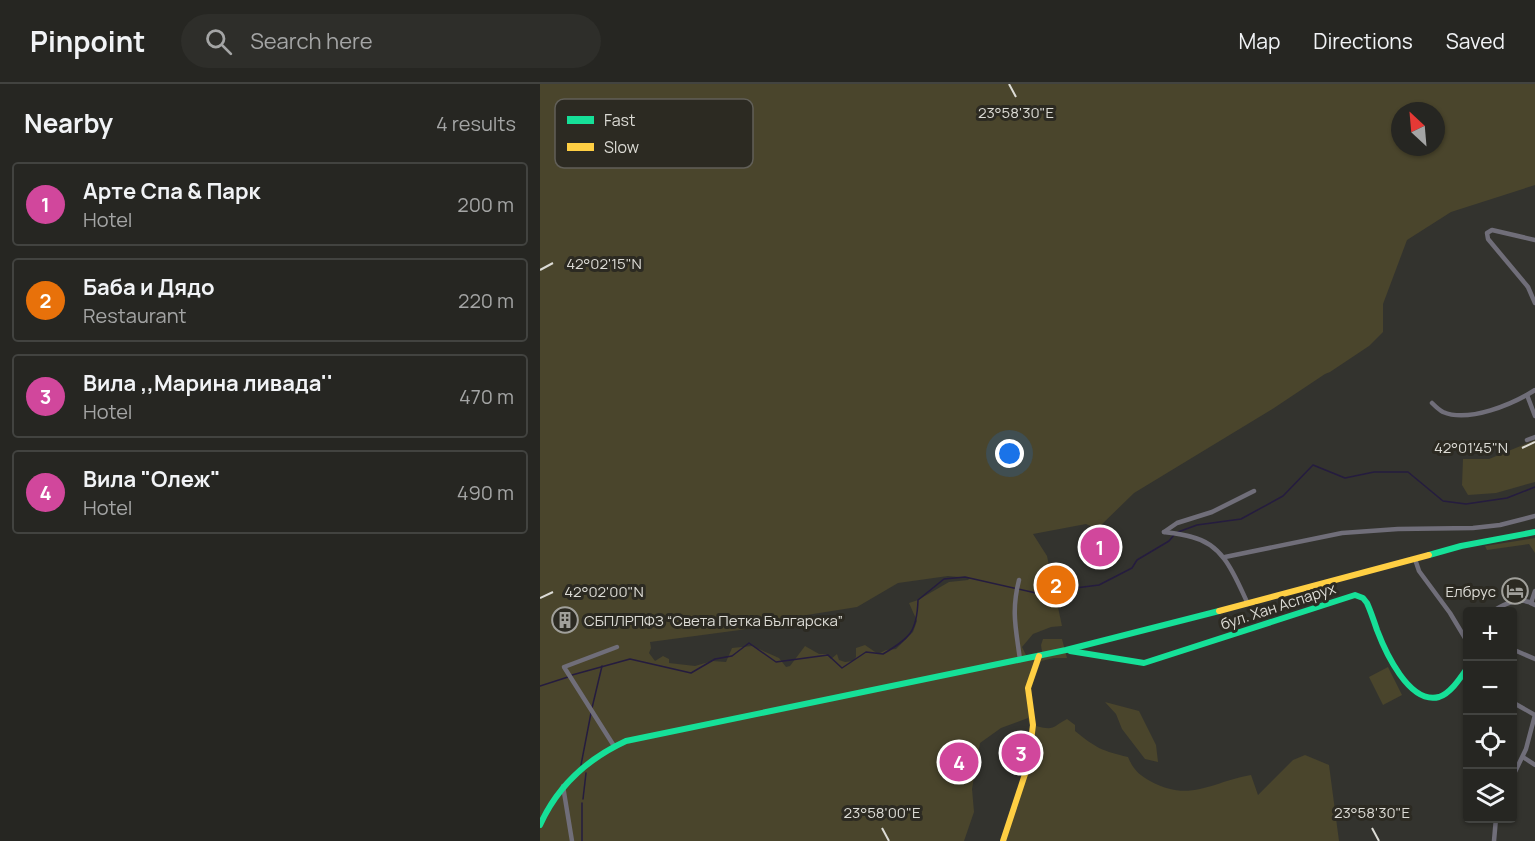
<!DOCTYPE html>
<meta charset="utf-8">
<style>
body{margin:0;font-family:Manrope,sans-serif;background:#2e2e2a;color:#f1f3f6}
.controls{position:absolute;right:18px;bottom:18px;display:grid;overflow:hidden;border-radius:6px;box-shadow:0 2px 4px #0004}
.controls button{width:54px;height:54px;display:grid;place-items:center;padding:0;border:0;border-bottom:2px solid #424340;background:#262622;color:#f1f3f6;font:30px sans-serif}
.compass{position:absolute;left:851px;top:18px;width:54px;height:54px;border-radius:50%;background:#262622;box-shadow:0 2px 4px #0004;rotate:334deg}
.you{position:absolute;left:470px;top:370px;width:21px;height:21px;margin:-15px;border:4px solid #fff;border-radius:50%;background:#1a73e8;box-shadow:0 0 0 9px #1a73e833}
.badge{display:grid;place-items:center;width:39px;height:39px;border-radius:50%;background:#a1a09b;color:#fff;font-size:20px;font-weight:700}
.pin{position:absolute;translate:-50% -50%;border:3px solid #fff;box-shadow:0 2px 6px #0006}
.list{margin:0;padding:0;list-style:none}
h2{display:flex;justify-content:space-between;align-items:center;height:78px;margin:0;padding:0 24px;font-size:26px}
h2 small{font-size:20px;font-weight:400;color:#a4a5a5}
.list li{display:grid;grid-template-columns:39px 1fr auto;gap:18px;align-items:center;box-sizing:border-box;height:84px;margin:0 12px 12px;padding:0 12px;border:2px solid #424340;border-radius:6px}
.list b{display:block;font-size:22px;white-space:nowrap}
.list p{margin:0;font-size:20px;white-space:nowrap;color:#a4a5a5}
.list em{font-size:20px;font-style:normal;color:#a4a5a5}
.icon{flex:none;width:33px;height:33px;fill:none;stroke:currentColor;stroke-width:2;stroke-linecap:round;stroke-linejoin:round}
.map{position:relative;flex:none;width:995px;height:757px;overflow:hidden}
header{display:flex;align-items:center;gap:36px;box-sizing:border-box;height:84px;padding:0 30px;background:#262622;border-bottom:2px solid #424340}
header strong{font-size:28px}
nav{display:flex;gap:33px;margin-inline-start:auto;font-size:21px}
.search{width:420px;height:54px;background:#2e2e2a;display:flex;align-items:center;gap:15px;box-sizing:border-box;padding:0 21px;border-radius:33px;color:#a4a5a5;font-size:22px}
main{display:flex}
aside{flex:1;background:#262622}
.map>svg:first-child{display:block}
.green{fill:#4a452c;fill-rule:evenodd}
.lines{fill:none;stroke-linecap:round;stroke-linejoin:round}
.stream{stroke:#251c3f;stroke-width:1.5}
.street{stroke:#706e79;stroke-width:4.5}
.fast{stroke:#16e098;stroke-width:6}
.slow{stroke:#ffcf43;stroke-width:6}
.ticks{fill:none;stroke:#dcdbd5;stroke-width:2}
.labels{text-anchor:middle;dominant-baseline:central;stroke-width:6;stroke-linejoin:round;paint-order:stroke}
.poi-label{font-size:15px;fill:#dcdbd5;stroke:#2c2a22;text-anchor:end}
.street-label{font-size:15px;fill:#dcdbd5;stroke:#2c2a22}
.key{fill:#2c2a22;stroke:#615f58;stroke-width:1.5}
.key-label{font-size:16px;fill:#dcdbd5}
.ticks-label{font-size:15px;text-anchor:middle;fill:#dcdbd5;stroke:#2c2a22;stroke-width:6;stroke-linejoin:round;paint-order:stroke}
</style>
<header>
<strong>Pinpoint</strong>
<div class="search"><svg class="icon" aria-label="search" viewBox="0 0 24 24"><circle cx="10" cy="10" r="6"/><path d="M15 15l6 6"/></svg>Search here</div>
<nav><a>Map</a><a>Directions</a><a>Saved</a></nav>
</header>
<main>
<aside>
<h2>Nearby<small>4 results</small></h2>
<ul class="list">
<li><span class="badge" style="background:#d1479c">1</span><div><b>Арте Спа &amp; Парк</b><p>Hotel</p></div><em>200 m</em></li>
<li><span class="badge" style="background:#e8710a">2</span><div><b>Баба и Дядо</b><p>Restaurant</p></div><em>220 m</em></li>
<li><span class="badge" style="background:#d1479c">3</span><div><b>Вила ,,Марина ливада''</b><p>Hotel</p></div><em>470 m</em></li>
<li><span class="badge" style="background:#d1479c">4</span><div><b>Вила &quot;Олеж&quot;</b><p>Hotel</p></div><em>490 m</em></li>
</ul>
</aside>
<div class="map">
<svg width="995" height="757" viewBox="0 0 995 757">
<rect width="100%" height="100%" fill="#33332e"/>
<g class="green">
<path d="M0,0H995V101L911,128L867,156L843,220V248L829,262L790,288L785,290L734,324L594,409L557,445L546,440L493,450L507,472L522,542L511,543L493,550L482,563L486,571L492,573L502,568L501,561L503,555H522L527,574H514L501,577L490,608L496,642C515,647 512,643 527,635L535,641V647C556,664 562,667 588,673C593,685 599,691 610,697C650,719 671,698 711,691L718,711L753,676L765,671L789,681L799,757H462C472,726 498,664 488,634L461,644L440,659L432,705L434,728L424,757H0ZM860,27H896V63H860ZM408,492L430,494L428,496L409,498L378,516L369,519L377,537L373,548L356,565L346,566L338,570L325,561L316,564V573L313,577L305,578L299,576L297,570L291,575L286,570H279L265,562L250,582L246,583L239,574L212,562L192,564L186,578L172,577L155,582L129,579V575L123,572L115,577L109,569L111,564L110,558L200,546L240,538L248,534L317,523L358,499Z"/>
<polygon points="995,356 995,398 956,409 928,411 922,401 923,375 949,375"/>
<polygon points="995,454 995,469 989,460 947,466 945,462"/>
<polygon points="848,583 862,611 843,621 829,593"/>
<polygon points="565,618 599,627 616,661 618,678 605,675 582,645 576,630"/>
</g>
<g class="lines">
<g class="stream">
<polyline points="638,448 657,441 701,435 743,412 773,381 805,394 834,388 868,388 903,417 926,420 967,414 995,403"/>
<path d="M32,591L90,575L151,589L175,575L192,572L209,559L236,578L288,571L302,584L326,568L343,570C370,554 377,548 378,516L404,495L425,493L496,509L559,501L592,484L597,476L629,457L634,451"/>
<polyline points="0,602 28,593"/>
<polyline points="52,624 62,582"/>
<polyline points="41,681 51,629"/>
<polyline points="43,715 46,689"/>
<polyline points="42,757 42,719"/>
</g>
<g class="street">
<polyline points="995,156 952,146 947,149 948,155 988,203 995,219"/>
<polyline points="987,311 995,332"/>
<path d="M892,319C895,322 899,326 903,328C929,339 973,320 995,306"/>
<polyline points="987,356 995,353"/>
<path d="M624,448C633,449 643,450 652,453C685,461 695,493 708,520"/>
<polyline points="624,448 637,439 672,428 714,407"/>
<polyline points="685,473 802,449 858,445 933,444 960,441 995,432"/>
<polyline points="875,475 879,487 910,529 928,559"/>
<path d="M479,496C471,528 476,544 480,576"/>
<polyline points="991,519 995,507"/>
<path d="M951,528C965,520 979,511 995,521"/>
<polyline points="972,565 995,575"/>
<polyline points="972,618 995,631"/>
<polyline points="74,662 24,583 77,563"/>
<polyline points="983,673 995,681"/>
<polyline points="972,694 986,665 995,631"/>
<polyline points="23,702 32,757"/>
<polyline points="954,757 956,734"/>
</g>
<g class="fast">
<polyline points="889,471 921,462 995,448"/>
<path d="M530,567L604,579L815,511L823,514L827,519C831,528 834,537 837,546C845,567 869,621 899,613C911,609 921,593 928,583"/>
<path d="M0,741C18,701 47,675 86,657L526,566L679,527"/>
</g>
<g class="slow">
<polyline points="679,527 889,471"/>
<polyline points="463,757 488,681 493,641 488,604 499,572"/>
</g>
</g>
<path class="ticks" d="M469,0L476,13M0,186L13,179M982,364L995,358M0,514L13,508M342,744L349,757M832,744L839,757"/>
<defs>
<g id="hotel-ring" transform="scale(1.35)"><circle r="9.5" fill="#2c2a22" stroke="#a1a09b" stroke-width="1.5"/><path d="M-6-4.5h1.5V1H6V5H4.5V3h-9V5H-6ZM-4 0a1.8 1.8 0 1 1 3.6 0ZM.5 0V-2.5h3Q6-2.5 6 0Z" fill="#a1a09b"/></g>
<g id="building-ring" transform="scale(1.35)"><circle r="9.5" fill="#2c2a22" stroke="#a1a09b" stroke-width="1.5"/><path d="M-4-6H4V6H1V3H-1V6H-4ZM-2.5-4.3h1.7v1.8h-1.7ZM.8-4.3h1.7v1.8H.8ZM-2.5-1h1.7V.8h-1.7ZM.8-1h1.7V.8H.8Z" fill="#a1a09b"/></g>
</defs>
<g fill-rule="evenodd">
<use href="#hotel-ring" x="975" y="507"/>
<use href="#building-ring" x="25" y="536"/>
</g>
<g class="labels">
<g class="poi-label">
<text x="956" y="507">Елбрус</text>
<text x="44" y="536" text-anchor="start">СБПЛРПФЗ “Света Петка Българска”</text>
</g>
<g class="street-label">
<text transform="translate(738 522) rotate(-18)">бул. Хан Аспарух</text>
</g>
</g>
<rect x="15" y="15" width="198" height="69" rx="9" class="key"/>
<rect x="27" y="32" width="27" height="8" fill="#16e098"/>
<rect x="27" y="59" width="27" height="8" fill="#ffcf43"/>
<g class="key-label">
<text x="64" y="42">Fast</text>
<text x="64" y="69">Slow</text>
</g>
<g class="ticks-label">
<text x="476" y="34">23°58'30"E</text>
<text x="64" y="185">42°02'15"N</text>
<text x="931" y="369">42°01'45"N</text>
<text x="64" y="513">42°02'00"N</text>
<text x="342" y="734">23°58'00"E</text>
<text x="832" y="734">23°58'30"E</text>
</g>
</svg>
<div class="controls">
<button>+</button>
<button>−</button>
<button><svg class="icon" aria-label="locate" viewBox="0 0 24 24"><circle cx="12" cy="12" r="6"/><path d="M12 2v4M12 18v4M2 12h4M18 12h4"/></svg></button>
<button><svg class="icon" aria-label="layers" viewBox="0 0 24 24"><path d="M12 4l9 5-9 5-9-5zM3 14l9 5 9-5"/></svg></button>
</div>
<svg class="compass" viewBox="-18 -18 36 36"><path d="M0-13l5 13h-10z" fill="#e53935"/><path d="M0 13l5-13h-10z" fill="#a4a5a5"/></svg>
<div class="you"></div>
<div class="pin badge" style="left:560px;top:463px;background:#d1479c">1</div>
<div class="pin badge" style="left:516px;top:501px;background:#e8710a">2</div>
<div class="pin badge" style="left:481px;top:669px;background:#d1479c">3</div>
<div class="pin badge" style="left:419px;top:678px;background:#d1479c">4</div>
</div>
</main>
